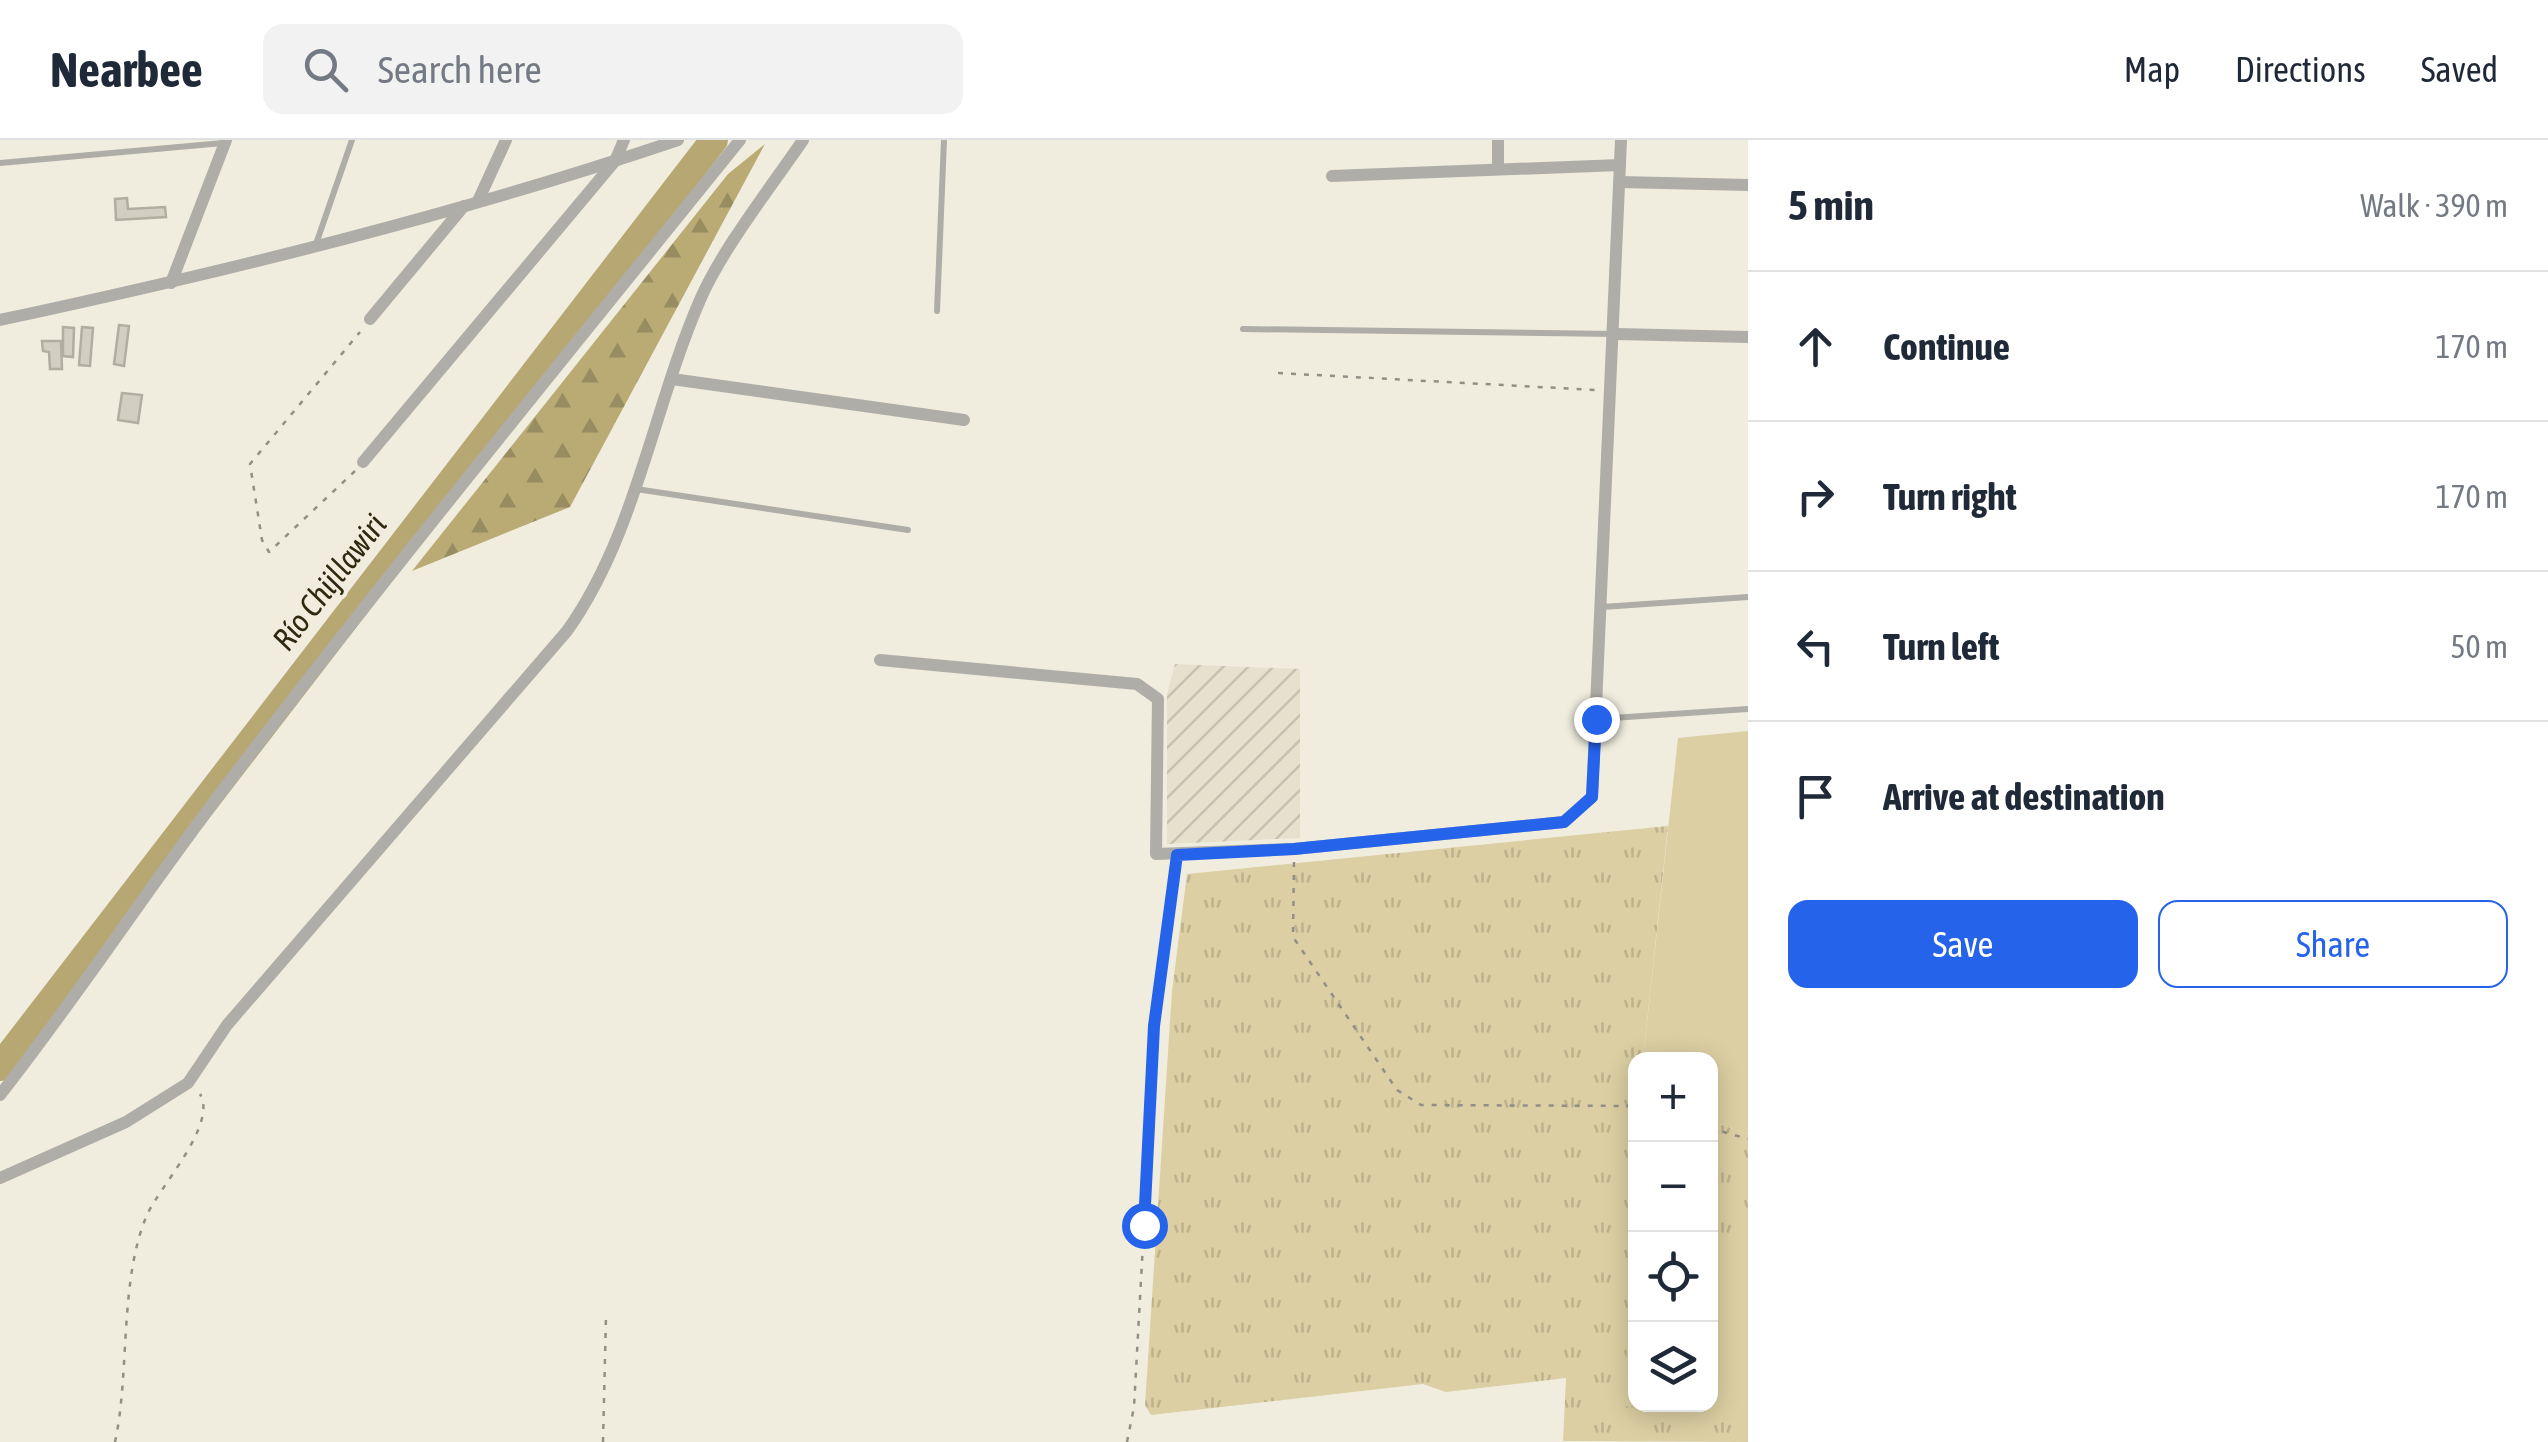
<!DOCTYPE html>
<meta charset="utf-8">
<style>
body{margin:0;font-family:"Asap Condensed",sans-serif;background:#f2f2f3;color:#1f2937}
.controls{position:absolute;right:30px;bottom:30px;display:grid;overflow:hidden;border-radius:20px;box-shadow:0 5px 25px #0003}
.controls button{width:90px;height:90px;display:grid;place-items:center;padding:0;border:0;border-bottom:2px solid #e0e1e3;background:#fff;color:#1f2937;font:50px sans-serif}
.stop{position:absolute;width:30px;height:30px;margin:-22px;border:8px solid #2563eb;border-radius:50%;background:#fff}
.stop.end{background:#2563eb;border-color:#fff;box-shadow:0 2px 10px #0008}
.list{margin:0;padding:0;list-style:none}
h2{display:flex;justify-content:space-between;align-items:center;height:130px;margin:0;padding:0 40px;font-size:42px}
h2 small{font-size:32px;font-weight:400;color:#747a83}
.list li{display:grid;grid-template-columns:65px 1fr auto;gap:30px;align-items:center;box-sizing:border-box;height:150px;padding:0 40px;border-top:2px solid #e0e1e3}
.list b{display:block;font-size:38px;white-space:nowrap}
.list em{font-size:32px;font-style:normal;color:#747a83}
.actions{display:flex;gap:20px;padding:30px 40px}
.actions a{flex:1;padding:22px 0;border:2px solid #2563eb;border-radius:20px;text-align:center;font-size:35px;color:#2563eb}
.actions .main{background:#2563eb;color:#fff}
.icon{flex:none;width:55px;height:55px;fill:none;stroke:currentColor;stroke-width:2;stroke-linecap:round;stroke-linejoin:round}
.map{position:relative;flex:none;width:1748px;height:1302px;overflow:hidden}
header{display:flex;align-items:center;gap:60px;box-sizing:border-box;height:140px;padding:0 50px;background:#fff;border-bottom:2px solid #e0e1e3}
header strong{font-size:48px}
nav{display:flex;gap:55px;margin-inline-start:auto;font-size:35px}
.search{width:700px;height:90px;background:#f2f2f3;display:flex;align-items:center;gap:25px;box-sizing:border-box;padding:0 35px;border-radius:20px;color:#747a83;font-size:38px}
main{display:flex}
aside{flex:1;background:#fff}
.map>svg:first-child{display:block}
.industrial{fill:url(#industrial-furrows)}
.forest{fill:url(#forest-firs)}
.park{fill:url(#park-tufts)}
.pitch{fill:#dccfa3}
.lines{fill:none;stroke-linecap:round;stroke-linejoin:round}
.river{stroke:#b7a772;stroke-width:28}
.building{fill:#d2cfc2;stroke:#b1ada1;stroke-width:2.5}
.path{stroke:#918f86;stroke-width:2.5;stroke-dasharray:5 8;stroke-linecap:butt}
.lane{stroke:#aeada7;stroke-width:6}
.street{stroke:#aeada7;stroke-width:12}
.route{stroke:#2563eb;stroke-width:12}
.labels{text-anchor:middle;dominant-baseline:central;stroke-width:8;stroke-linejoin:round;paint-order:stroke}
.water-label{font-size:32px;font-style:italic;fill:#30290f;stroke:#f0eddf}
</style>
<header>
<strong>Nearbee</strong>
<div class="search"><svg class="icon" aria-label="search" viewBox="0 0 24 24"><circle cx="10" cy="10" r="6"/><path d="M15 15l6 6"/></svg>Search here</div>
<nav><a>Map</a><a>Directions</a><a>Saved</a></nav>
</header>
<main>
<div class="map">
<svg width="1748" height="1302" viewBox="0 0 1748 1302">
<defs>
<pattern id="industrial-furrows" width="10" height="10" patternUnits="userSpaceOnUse" patternTransform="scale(2.5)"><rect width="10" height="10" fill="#e6e1cd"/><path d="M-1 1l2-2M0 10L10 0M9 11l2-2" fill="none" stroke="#c6c2b0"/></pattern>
<pattern id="forest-firs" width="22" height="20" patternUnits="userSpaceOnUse" patternTransform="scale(2.5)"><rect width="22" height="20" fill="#baab75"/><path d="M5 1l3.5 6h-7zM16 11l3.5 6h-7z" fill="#988c61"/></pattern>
<pattern id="park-tufts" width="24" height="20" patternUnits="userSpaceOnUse" patternTransform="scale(2.5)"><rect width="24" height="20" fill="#dccfa3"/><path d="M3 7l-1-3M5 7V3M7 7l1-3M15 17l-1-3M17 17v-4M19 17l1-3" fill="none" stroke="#beb28d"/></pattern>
</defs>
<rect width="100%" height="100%" fill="#f0eddf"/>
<polygon class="industrial" points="1175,524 1300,529 1300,698 1167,704 1167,554"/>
<polygon class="forest" points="765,4 570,367 412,431 728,34"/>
<polygon class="park" points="1668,686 1643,919 1636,919 1636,1264 1710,1264 1711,981 1748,994 1748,1302 1563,1301 1566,1238 1446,1252 1423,1244 1151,1275 1145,1265 1172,851 1187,734"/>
<g class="pitch">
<polygon points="1748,591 1748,994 1711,981 1710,919 1643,919 1678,598"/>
<polygon points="1748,1109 1748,1272 1624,1266 1632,1112 1636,1264 1710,1264 1711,1110"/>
</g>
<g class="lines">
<polyline class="river" points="0,927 714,0"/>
</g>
<g class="building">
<polygon points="127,58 128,69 165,67 166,77 116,80 115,59"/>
<polygon points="119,185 129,186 124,226 114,224"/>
<polygon points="63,187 74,188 73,217 63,216"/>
<polygon points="82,187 93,188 90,226 79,225"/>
<polygon points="42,201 61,201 62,229 50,229 49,212 43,211"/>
<polygon points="122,253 142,255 138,283 118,280"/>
</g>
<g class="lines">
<g class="path">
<polyline points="1278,233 1596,250"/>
<polyline points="355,331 269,412 262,400 250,324 360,192"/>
<polyline points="1294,722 1293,797 1397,950 1421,965 1636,966"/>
<polyline points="1710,988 1748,999"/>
<path d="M115,1302C130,1234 119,1140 147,1075C160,1046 218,984 200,954"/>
<polyline points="603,1302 606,1176"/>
<polyline points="1127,1302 1134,1267 1155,886 1175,726"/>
</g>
<g class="lane">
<polyline points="0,23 223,3"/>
<polyline points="316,104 352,0"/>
<polyline points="937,171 944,0"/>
<polyline points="1243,189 1615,194"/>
<polyline points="636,349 908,390"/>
<polyline points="1602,467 1748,457"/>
<polyline points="1597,579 1748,569"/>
</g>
<g class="street">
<polyline points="1498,29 1498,0"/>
<polyline points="1332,36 1620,25"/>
<polyline points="1620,42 1748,45"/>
<polyline points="478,61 506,0"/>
<polyline points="171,143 226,0"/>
<polyline points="370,179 464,66"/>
<path d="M0,180C228,131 456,75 678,0"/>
<polyline points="1616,194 1748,197"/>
<polyline points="672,239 964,280"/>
<polyline points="363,322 615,21 624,0"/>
<polyline points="880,520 1137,544 1158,559 1156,714 1294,709 1564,682 1592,657 1621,0"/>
<path d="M0,955C81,852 152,742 232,638C397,422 569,212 740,0"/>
<path d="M0,1038L126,982L188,943L227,885L567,491C636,394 653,268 700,160C722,109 771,47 803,0"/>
</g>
</g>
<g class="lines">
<polyline class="route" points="1144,1085 1154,886 1177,715 1294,709 1564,682 1592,657 1596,579"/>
</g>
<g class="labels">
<g class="water-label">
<text transform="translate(329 442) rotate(-52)">Río Chijllawiri</text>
</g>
</g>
</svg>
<div class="controls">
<button>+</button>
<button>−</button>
<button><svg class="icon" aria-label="locate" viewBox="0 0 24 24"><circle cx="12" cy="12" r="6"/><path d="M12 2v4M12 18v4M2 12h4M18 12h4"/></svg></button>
<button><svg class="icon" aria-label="layers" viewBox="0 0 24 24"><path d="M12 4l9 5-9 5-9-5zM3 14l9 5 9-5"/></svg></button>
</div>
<div class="stop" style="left:1144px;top:1085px"></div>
<div class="stop end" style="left:1596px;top:579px"></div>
</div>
<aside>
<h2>5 min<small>Walk · 390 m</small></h2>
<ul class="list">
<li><svg class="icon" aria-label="ahead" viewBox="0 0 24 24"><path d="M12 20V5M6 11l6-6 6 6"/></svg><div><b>Continue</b></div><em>170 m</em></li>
<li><svg class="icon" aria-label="right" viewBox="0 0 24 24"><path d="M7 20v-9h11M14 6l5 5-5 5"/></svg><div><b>Turn right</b></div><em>170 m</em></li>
<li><svg class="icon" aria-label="left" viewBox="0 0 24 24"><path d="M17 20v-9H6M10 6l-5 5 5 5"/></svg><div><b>Turn left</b></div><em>50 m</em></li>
<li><svg class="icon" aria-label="arrive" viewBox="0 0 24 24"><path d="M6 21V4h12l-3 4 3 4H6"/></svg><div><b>Arrive at destination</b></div></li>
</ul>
<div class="actions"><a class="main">Save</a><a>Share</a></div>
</aside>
</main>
